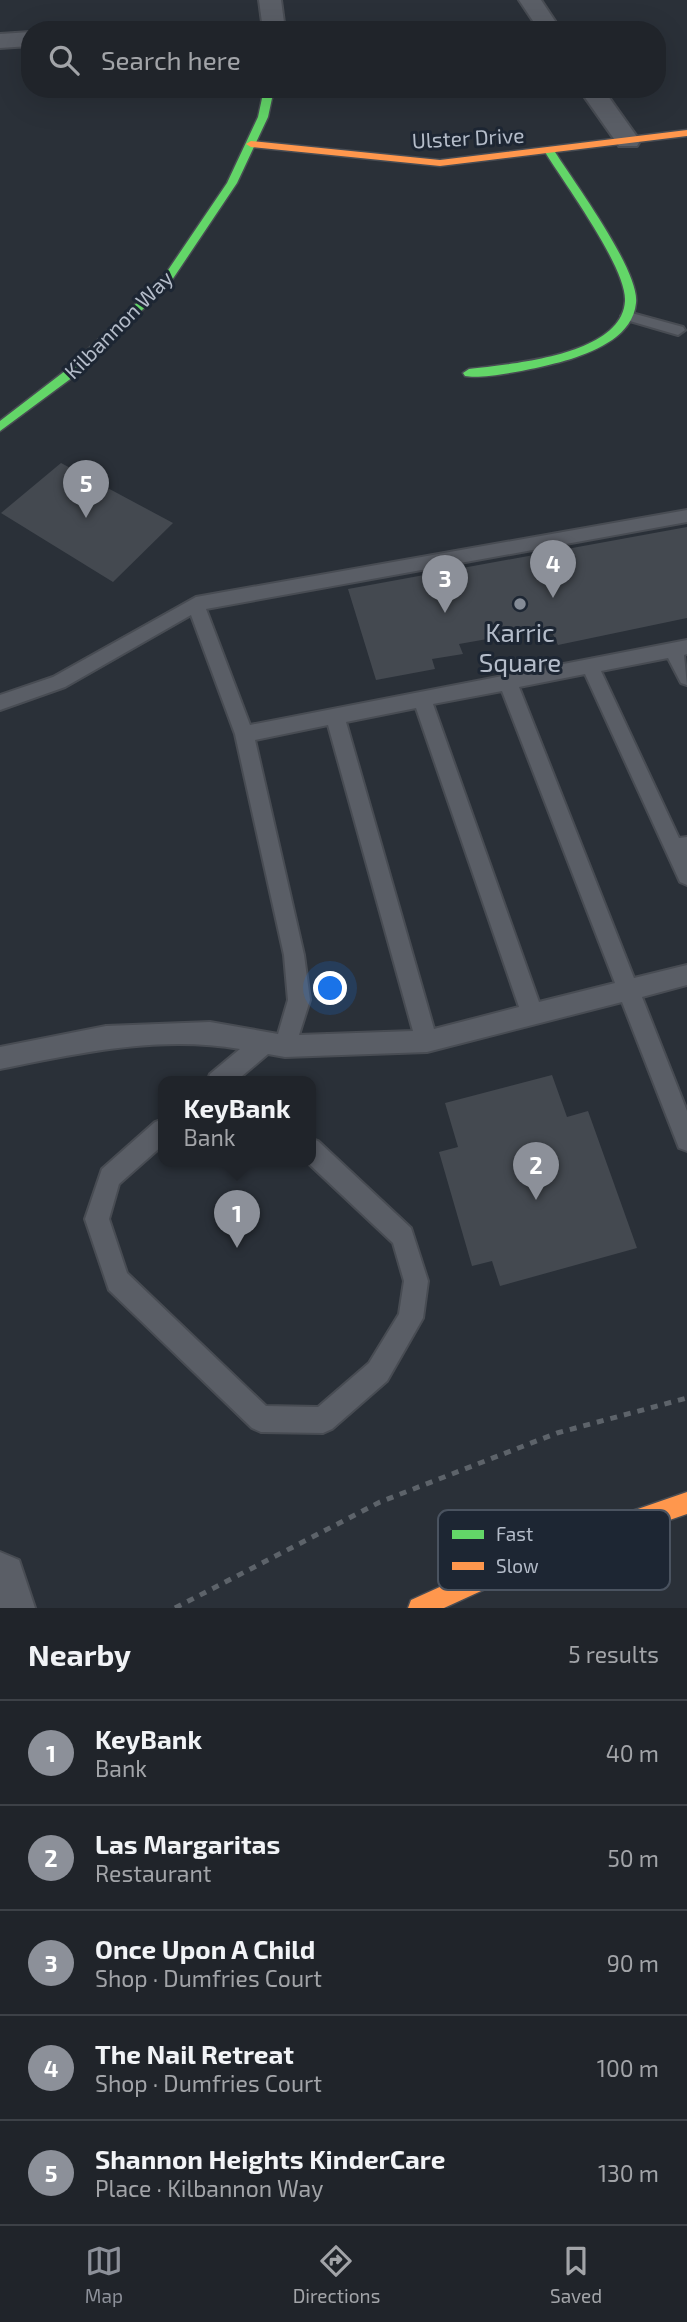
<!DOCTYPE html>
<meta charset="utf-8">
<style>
body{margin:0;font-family:"Exo 2",sans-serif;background:#282c32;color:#f1f3f6}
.you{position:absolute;left:331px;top:989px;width:24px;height:24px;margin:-18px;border:5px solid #fff;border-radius:50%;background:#1a73e8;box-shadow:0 0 0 10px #1a73e833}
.badge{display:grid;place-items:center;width:46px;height:46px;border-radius:50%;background:#8c9099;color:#fff;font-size:23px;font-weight:700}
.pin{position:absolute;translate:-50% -58px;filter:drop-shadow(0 2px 4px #0008)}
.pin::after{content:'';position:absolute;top:37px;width:24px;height:21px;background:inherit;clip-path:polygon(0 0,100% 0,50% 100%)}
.popup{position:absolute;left:158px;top:1076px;width:158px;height:91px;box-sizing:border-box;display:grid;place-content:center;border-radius:14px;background:#20242a;filter:drop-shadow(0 2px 5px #0005);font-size:23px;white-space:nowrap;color:#a2a4a8}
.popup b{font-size:26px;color:#f1f3f6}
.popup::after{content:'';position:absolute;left:50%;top:100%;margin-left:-14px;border:14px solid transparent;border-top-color:#20242a}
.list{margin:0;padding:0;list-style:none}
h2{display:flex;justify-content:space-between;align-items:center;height:91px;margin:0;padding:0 28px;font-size:30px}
h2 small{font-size:23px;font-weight:400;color:#a2a4a8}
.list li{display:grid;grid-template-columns:46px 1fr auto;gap:21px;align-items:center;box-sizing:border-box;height:105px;padding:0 28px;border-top:2px solid #3d4147}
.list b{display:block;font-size:26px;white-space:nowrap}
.list p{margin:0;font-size:23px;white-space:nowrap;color:#a2a4a8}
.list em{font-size:23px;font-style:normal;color:#a2a4a8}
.icon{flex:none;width:38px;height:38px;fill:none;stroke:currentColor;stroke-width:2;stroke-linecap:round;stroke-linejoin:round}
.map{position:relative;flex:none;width:687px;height:1608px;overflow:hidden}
.search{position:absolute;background:#20242a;box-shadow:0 7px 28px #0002;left:21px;right:21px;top:21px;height:77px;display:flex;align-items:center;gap:18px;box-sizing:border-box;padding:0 24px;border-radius:28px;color:#a2a4a8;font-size:26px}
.sheet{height:616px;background:#20242a}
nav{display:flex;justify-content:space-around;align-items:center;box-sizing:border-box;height:98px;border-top:2px solid #3d4147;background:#20242a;font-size:19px;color:#a2a4a8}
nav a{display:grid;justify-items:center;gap:4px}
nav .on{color:#8c9099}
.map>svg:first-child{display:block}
.building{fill:#444950}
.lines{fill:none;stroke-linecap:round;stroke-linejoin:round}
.lane-casing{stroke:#484c53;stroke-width:4}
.street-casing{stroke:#484c53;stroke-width:4}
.fast-casing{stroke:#484c53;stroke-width:3}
.slow-casing{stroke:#484c53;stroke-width:3}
.path{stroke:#5d636a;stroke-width:5;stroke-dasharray:7 7;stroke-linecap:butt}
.lane{fill:#5a5e66;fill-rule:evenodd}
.street{fill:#5a5e66;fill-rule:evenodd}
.fast{fill:#63d668;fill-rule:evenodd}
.slow{fill:#ff974d;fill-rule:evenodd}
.poi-dot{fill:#848b96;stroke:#1d2633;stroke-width:2.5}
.labels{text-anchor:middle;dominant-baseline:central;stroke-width:6;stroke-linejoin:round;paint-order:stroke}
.far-street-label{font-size:21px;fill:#b4bcc9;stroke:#1d2633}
.poi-label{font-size:26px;fill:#b4bcc9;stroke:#1d2633}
.key{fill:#1d2633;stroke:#4a5360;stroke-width:2}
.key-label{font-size:19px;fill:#b4bcc9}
</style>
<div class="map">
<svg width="687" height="1608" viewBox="0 0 687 1608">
<rect width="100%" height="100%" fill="#2a3038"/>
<g class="building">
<polygon points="61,463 173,523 113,582 1,513"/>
<polygon points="687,527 687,618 558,645 550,628 459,644 463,654 432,659 435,669 376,680 348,589"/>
<polygon points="552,1075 567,1117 588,1111 637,1248 500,1286 492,1261 472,1266 439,1152 458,1147 445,1103"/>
</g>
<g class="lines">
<g class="lane-casing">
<g id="lane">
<polygon points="628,312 683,327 685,330 678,335 623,319 621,316"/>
<path d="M687,510V522L206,609L250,725L687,640V654L684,655L687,685L681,683L668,658L601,671L679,838L687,837V885L680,882L585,674L519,687L634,978L687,965V985L642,997L687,1111V1151L679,1148L622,1002L427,1052L285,1057L268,1054L235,1082H207L210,1074L240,1049C160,1035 79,1053 0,1069V1047L106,1026L210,1022L278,1034L288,1000L284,955L235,734L191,615L65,687L0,710V695L53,677L196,597ZM502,691L615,983L539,1002L433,704ZM416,708L519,1007L434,1029L346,722ZM328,725L413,1031L299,1035L310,1000L304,955L255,740Z"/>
<polygon points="163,1119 163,1145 119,1184 109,1219 127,1273 266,1406 318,1407 369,1363 399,1314 404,1281 393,1243 307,1162 310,1162 310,1138 318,1141 411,1228 428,1281 423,1318 387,1381 332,1429 323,1433 261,1432 252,1428 109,1290 85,1219 102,1169 155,1122"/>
</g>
</g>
<g class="street-casing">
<g id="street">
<polygon points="259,0 281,0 285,30 263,30"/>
<polygon points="519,0 541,0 561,30 539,30"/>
<polygon points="30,32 30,46 0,48 0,34"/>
<polygon points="579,89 603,89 640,141 637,146 619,146"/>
<polygon points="0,1552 19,1560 35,1608 0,1608"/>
</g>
</g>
<g class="fast-casing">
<g id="fast">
<polygon points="264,89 274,89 268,117 237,183 170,283 73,377 0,431 0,421 65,371 162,279 227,183 258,117"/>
<path d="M546,150L555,152C574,182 640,271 636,303C633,335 598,350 571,359C548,366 487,380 465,376L463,373L469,369C509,364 622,356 625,301C627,268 564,183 545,152Z"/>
</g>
</g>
<g class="slow-casing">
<g id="slow">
<polygon points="687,130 687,136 440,166 251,147 246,144 251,141 440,160"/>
<polygon points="687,1492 687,1514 531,1568 444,1608 408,1608 411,1600 528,1547"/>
</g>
</g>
<polyline class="path" points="175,1608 380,1502 557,1433 687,1398"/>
<use href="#lane" class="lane"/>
<use href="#street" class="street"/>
<use href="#fast" class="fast"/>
<use href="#slow" class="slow"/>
</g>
<circle class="poi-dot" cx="520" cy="604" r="7"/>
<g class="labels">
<g class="far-street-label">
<text transform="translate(468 137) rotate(-3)">Ulster Drive</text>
<text transform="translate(118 324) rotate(-45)">Kilbannon Way</text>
</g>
<g class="poi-label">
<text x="520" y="631">Karric<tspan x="520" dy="30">Square</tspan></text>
</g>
</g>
<rect x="438" y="1510" width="232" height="80" rx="10" class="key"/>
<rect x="452" y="1530" width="32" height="9" fill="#63d668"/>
<rect x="452" y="1562" width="32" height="8" fill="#ff974d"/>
<g class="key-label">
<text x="496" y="1541">Fast</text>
<text x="496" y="1573">Slow</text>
</g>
</svg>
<div class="you"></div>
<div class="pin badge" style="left:237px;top:1248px">1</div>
<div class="popup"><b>KeyBank</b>Bank</div>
<div class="pin badge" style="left:536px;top:1200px">2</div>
<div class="pin badge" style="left:445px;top:613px">3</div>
<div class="pin badge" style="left:553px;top:598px">4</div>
<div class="pin badge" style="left:86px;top:518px">5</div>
<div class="search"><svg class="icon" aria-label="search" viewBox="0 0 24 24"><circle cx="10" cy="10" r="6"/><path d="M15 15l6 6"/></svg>Search here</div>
</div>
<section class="sheet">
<h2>Nearby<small>5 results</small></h2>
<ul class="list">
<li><span class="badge">1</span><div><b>KeyBank</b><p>Bank</p></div><em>40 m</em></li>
<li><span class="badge">2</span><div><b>Las Margaritas</b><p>Restaurant</p></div><em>50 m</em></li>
<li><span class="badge">3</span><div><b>Once Upon A Child</b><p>Shop · Dumfries Court</p></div><em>90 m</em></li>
<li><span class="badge">4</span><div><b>The Nail Retreat</b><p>Shop · Dumfries Court</p></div><em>100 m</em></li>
<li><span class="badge">5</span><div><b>Shannon Heights KinderCare</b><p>Place · Kilbannon Way</p></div><em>130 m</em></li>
</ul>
</section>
<nav>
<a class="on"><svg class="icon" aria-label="map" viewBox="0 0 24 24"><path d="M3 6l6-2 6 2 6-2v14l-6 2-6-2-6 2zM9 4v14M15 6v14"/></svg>Map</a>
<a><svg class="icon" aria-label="directions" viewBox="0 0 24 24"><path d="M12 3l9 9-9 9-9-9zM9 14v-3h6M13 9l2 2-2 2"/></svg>Directions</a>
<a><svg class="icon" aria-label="saved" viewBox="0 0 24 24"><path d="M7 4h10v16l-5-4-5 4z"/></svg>Saved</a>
</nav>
